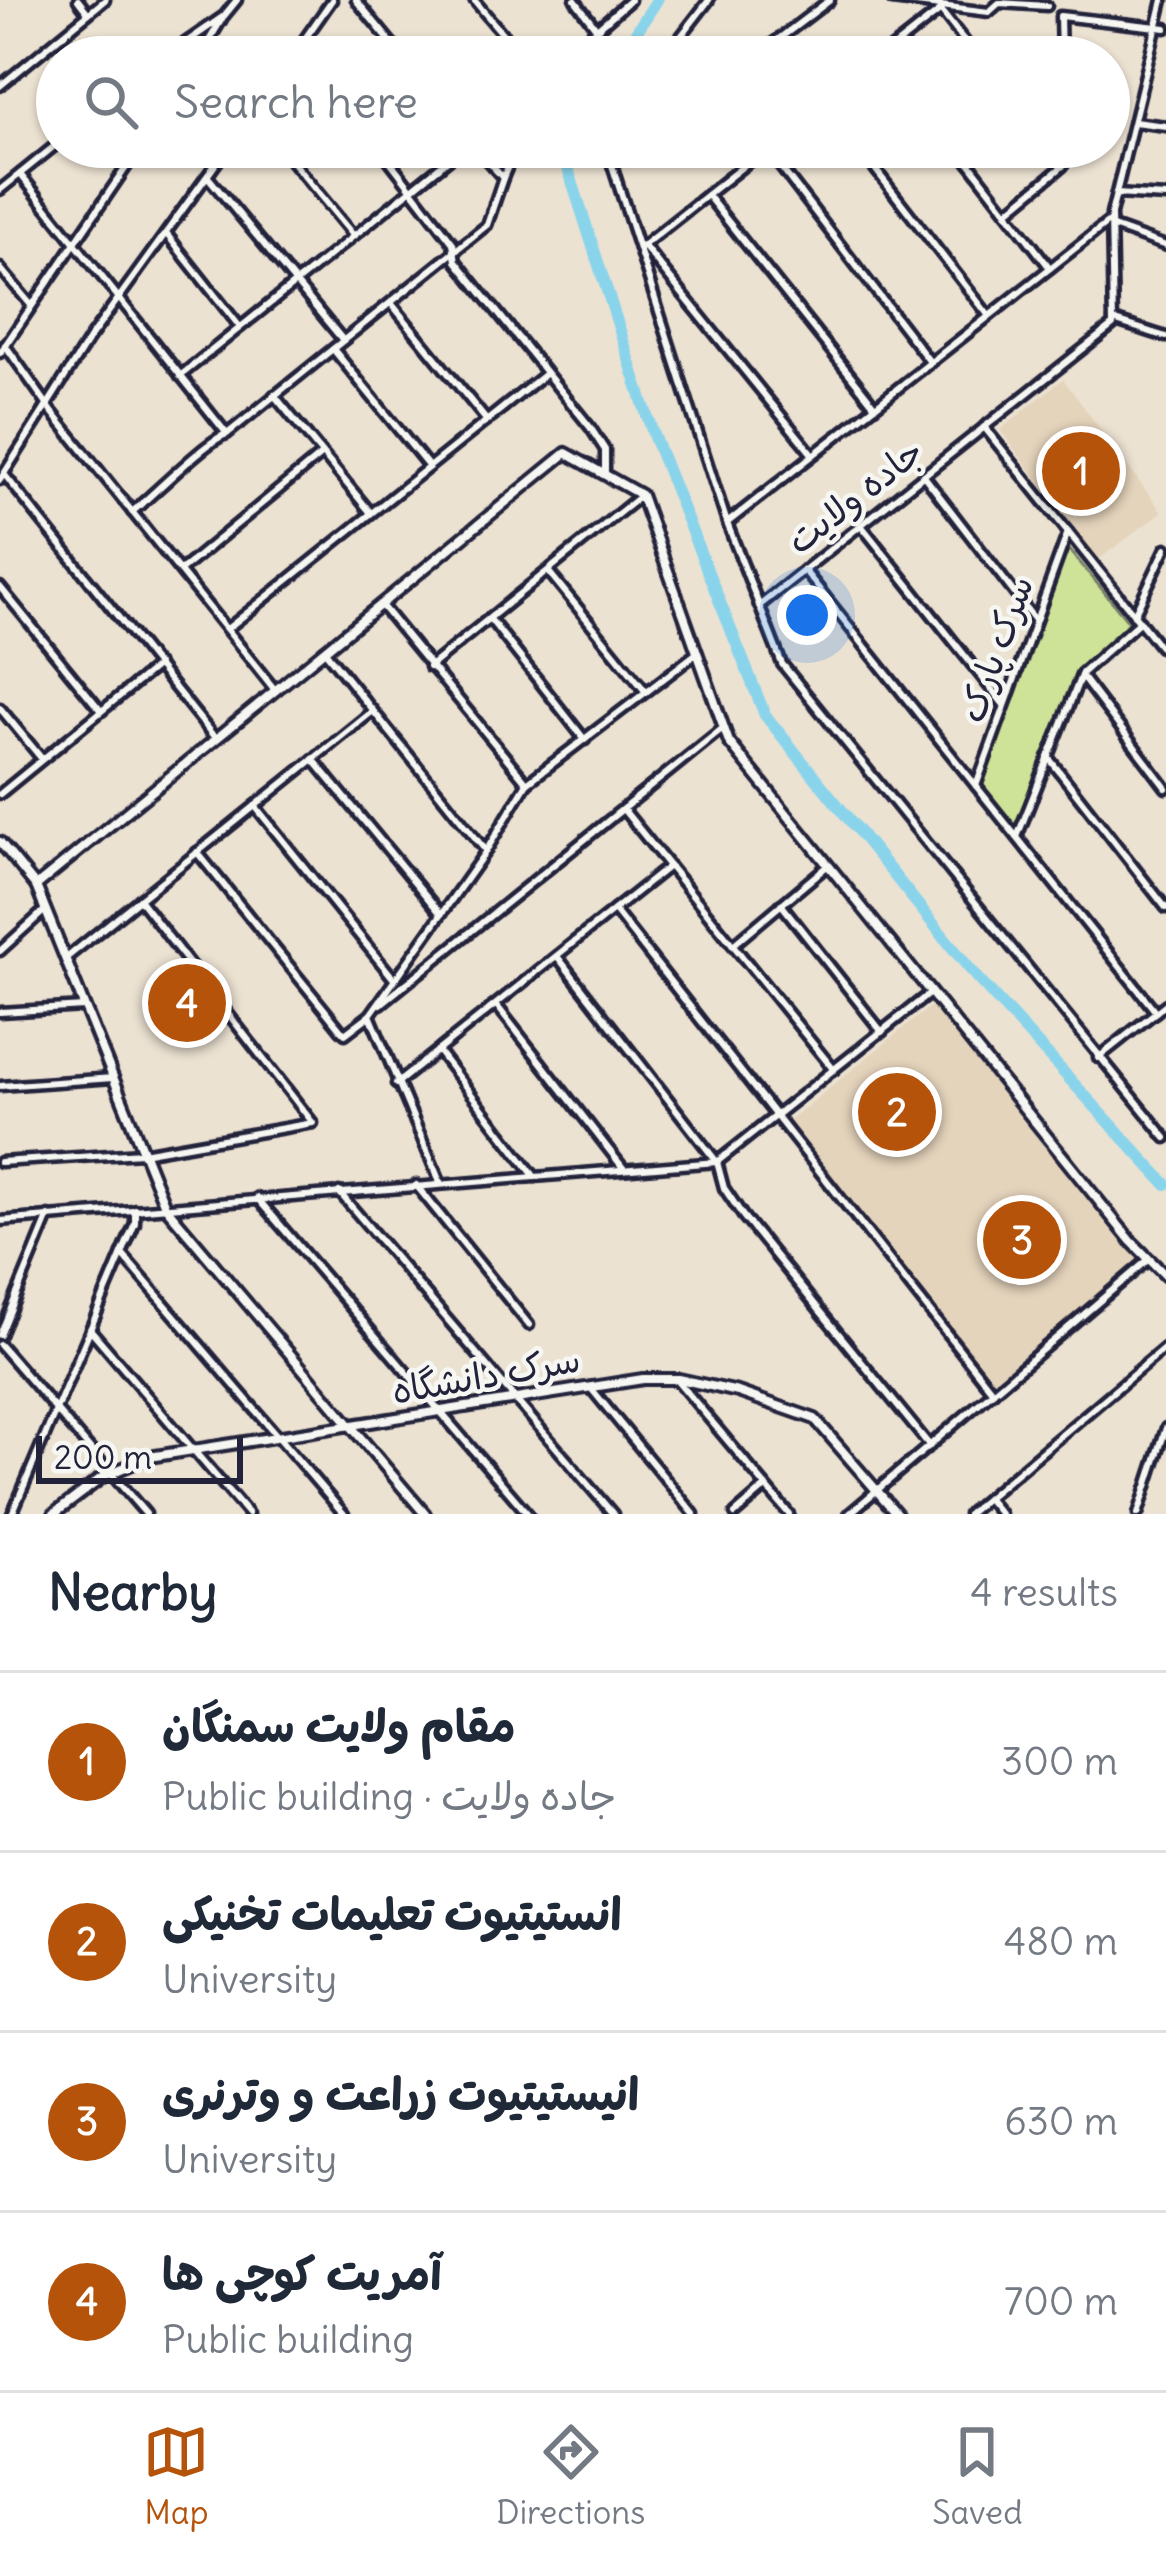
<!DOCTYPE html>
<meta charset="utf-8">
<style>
body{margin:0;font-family:Delius,"Playpen Sans Arabic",sans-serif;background:#f6f6f7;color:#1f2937}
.scale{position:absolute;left:36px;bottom:30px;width:207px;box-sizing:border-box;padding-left:12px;border:6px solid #22223b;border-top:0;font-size:33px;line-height:42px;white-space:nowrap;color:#22223b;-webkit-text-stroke:9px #f6f6f2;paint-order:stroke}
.you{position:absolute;left:807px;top:615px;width:42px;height:42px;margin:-30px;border:9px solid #fff;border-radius:50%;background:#1a73e8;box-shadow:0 0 0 18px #1a73e833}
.badge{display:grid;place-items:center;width:78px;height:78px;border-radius:50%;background:#b45309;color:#fff;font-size:39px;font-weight:700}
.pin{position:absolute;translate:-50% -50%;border:6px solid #fff;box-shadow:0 3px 12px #0006}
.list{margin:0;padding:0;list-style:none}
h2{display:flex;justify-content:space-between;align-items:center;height:156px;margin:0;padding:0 48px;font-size:51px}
h2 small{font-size:39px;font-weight:400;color:#747a83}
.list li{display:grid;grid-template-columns:78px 1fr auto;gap:36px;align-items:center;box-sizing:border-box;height:180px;padding:0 48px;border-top:3px solid #e0e1e3}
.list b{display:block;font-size:45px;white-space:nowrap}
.list p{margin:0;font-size:39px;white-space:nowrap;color:#747a83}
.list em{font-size:39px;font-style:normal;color:#747a83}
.icon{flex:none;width:66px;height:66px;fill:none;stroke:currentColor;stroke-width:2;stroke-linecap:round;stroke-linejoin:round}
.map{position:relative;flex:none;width:1166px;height:1514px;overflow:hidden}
.search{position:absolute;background:#fff;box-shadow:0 3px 9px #0004;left:36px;right:36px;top:36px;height:132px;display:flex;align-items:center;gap:30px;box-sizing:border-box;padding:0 42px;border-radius:66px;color:#747a83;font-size:45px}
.sheet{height:876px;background:#fff}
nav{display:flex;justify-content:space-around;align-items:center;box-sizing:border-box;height:168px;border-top:3px solid #e0e1e3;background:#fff;font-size:33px;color:#747a83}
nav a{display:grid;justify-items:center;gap:6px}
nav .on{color:#b45309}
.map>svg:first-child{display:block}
.built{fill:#e5d4bc}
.green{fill:#cfe398;stroke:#78826a;stroke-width:3}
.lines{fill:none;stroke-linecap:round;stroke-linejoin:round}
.river{stroke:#8ad4eb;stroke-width:12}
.minor-casing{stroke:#22223b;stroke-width:15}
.tertiary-casing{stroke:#22223b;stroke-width:16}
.minor{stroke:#f6f6f2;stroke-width:6}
.tertiary{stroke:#f6f6f2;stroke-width:8}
.labels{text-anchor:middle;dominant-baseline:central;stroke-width:9;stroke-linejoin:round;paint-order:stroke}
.street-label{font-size:36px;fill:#22223b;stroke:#f6f6f2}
</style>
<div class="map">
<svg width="1166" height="1514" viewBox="0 0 1166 1514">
<rect width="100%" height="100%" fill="#ece2d2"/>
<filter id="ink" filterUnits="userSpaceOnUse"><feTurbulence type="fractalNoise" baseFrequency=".00833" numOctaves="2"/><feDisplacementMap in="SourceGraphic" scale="24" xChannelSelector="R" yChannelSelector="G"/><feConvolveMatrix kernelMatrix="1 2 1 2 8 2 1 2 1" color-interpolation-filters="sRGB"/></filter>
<g filter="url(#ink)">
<g class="built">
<polygon points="1063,379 1162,512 1098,560 1000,430"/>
<polygon points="932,1005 1139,1259 994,1382 785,1124"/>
</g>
<polygon class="green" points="1068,548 1129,622 1080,669 1016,830 979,787"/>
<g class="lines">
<g class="river">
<polyline points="620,57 657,0"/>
<polyline points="561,147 654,437 765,715 977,978 1166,1184"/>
</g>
<g class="minor-casing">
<g id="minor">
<polyline points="78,0 88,13"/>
<polyline points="356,0 403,57"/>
<polyline points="474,0 522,57"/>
<polyline points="575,0 596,28"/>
<polyline points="892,0 989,12 999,3 1047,6"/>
<polyline points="941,11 977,57"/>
<polyline points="165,57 224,16 237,0"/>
<polyline points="199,57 222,19"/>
<polyline points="292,57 332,0"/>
<polyline points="565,57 630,0"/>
<polyline points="665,57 709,0"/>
<polyline points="755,57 830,0"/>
<polyline points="881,57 945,7"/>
<polyline points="1061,57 1060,16 1166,28"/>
<polyline points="0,86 105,0"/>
<polyline points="1134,122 1166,126"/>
<polyline points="280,147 353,235"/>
<polyline points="379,147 453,243 456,261 590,427 605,450 605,474"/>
<polyline points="611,147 612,165"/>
<polyline points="635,147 612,165 727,523 782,664 1166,1138"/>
<polyline points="858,147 989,316"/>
<polyline points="957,147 1050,268"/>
<polyline points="1048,147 1061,163"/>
<polyline points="766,148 930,362"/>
<polyline points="20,174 227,434"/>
<polyline points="208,177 342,339"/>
<polyline points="503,178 516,147"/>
<polyline points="0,190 57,144"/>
<polyline points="1116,194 1166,197"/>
<polyline points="707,195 875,406"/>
<polyline points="1007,212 1063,166 1063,147"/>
<polyline points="1113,227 1166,246"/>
<polyline points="168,236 240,327"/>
<polyline points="645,244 766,148"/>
<polyline points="643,245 813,455"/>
<polyline points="0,268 31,305"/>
<polyline points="391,303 487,421"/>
<polyline points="1113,320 1166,337"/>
<polyline points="5,345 53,413 275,690"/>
<polyline points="333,349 429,467"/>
<polyline points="0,353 140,147"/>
<polyline points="180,376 464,147"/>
<polyline points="274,395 371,513"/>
<polyline points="984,427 1160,647 1166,649"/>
<polyline points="4,474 215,738"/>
<polyline points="924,476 1035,620"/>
<polyline points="0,480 89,339 228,147"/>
<path d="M132,512C152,496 208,439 227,434L487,225L503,178L475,147"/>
<polyline points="727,523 1111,220"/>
<polyline points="861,525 1004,705"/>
<polyline points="804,570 1156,1012"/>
<polyline points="180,571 322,454"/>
<polyline points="548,571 646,692"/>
<polyline points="0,587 101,711"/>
<polyline points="381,605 527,783 486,851 370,1015 440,1182"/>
<polyline points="759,606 1113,325 1111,214 1163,0"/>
<polyline points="1134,615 1166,548"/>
<polyline points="490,619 585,740"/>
<polyline points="227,629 545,374"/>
<polyline points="324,650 486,851"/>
<polyline points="429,667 640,496"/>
<polyline points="1081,676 1166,788"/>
<polyline points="0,708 42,759"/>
<polyline points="1048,757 1166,908"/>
<polyline points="313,759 441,914"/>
<polyline points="527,783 697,653"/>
<polyline points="976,786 1068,532"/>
<polyline points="0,794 158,665"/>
<polyline points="255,806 394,979"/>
<polyline points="623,809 834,1070"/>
<polyline points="1017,837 1082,673 1140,621"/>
<polyline points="197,852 341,1030 345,1034 370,1015"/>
<polyline points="781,904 882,1032"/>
<polyline points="614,910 993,1392"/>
<polyline points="733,945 827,866"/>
<polyline points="0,951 45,910"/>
<polyline points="557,956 717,1162 724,1188 743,1216 930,1446"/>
<polyline points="65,959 373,711"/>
<polyline points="381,1004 723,728"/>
<polyline points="497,1006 624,1169"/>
<polyline points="0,1012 84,1007"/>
<polyline points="438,1051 535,1177"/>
<polyline points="1098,1058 1166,1004"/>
<polyline points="396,1084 669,866"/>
<polyline points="0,1086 113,1078"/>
<polyline points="0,1162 142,1153 313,1123 139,899"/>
<polyline points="416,1185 529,1325"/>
<polyline points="339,1192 613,1514"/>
<polyline points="257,1198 528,1514"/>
<polyline points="0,1221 717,1162 930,993"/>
<polyline points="122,1254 344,1514"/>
<polyline points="90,1329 248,1514"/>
<polyline points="0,1335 49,1216"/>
<polyline points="0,1345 146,1514"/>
<polyline points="676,1379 789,1514"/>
<polyline points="590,1387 694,1514"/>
<polyline points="987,1498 1000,1514"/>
<polyline points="12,1514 135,1223 135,1209"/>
<polyline points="735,1514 766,1487"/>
<polyline points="849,1514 1149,1259"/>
<polyline points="968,1514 1166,1347"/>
<polyline points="1138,1514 1166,1428"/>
</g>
</g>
<g class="tertiary-casing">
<g id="tertiary">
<polyline points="0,842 36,886 165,1206 425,1514"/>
<polyline points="36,886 566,453 641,495 729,742 1131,1241 1166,1276"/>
<polyline points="54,1514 104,1476 149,1457 643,1379 679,1379 738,1392 815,1419 897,1514"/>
</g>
</g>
<use href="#minor" class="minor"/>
<use href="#tertiary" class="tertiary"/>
</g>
</g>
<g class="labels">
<g class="street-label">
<text transform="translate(855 496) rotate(-38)">جاده ولایت</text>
<text transform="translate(996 649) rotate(-70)">سرک پارک</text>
<text transform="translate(486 1375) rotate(-10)">سرک دانشگاه</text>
</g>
</g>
</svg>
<div class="scale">200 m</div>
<div class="you"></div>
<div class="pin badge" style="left:1081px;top:471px">1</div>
<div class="pin badge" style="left:897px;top:1112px">2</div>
<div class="pin badge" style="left:1022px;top:1240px">3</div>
<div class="pin badge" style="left:187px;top:1003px">4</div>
<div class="search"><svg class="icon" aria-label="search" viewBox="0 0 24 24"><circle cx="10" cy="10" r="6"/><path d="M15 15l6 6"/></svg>Search here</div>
</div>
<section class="sheet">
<h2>Nearby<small>4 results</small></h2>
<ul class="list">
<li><span class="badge">1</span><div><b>مقام ولایت سمنگان</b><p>Public building · جاده ولایت</p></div><em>300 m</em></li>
<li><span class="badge">2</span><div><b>انستیتیوت تعلیمات تخنیکی</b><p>University</p></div><em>480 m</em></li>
<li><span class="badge">3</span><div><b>انیستیتیوت زراعت و وترنری</b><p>University</p></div><em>630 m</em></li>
<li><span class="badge">4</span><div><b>آمریت کوچی ها</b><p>Public building</p></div><em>700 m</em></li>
</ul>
</section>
<nav>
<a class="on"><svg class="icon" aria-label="map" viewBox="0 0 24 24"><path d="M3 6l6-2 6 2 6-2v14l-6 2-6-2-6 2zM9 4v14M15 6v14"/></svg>Map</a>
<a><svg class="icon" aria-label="directions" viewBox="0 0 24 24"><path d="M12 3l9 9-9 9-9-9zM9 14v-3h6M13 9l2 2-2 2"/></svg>Directions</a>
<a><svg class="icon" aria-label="saved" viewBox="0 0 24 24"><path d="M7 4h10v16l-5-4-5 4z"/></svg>Saved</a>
</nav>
